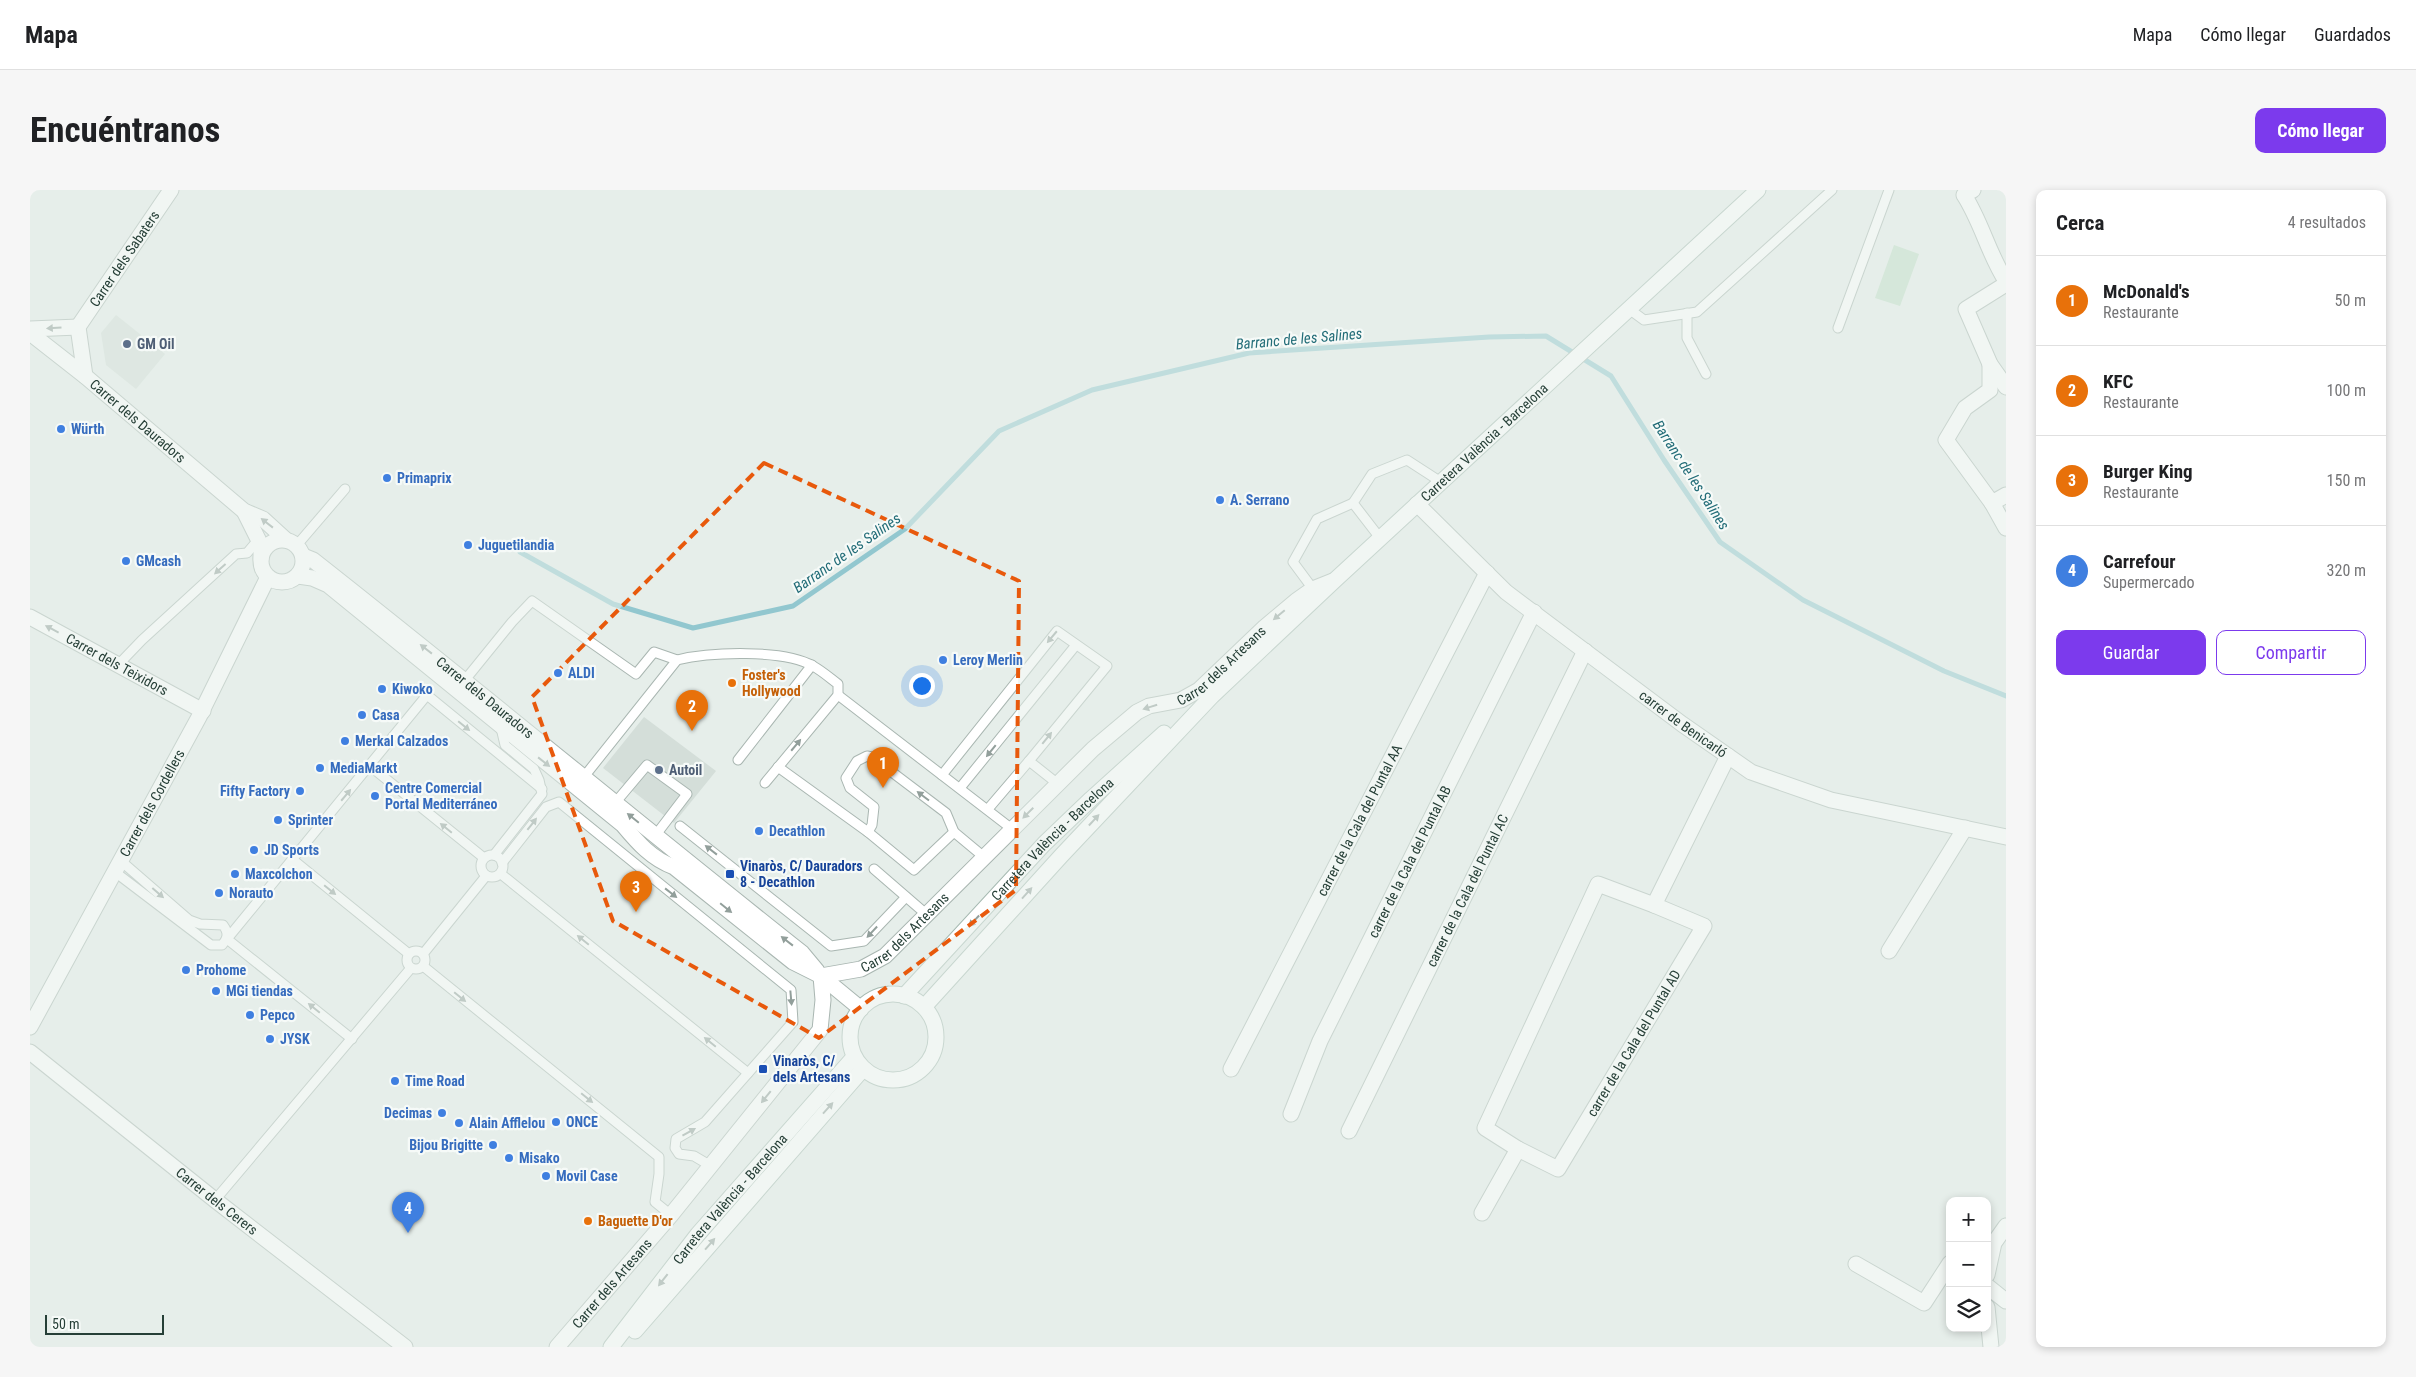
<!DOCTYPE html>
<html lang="es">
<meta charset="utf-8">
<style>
body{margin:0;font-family:"Roboto Condensed",sans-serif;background:#f6f6f6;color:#202124}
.controls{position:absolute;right:15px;bottom:15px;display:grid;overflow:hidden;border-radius:10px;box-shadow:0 2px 8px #0003}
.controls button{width:45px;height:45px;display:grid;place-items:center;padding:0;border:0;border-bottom:1px solid #e0e0e0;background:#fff;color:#202124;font:25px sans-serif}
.scale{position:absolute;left:15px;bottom:12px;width:119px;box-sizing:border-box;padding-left:5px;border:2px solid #263f37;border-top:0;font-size:14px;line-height:18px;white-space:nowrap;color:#263f37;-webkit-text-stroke:4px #f6faf8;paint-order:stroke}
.you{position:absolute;left:891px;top:495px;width:18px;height:18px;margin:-12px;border:4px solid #fff;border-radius:50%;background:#1a73e8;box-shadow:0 0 0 8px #1a73e833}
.badge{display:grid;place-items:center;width:32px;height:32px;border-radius:50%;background:#7c3aed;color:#fff;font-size:16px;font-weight:700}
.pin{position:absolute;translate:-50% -41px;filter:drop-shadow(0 1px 2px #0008)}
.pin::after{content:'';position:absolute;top:26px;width:18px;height:15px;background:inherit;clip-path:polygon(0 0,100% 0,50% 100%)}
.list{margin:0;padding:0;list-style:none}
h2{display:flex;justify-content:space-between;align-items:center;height:65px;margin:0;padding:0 20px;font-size:21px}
h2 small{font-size:16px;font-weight:400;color:#757577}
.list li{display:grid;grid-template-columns:32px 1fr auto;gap:15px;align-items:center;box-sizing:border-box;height:90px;padding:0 20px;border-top:1px solid #e0e0e0}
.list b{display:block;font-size:19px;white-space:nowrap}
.list p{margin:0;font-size:16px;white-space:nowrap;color:#757577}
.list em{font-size:16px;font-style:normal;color:#757577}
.actions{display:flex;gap:10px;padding:15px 20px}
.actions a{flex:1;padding:11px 0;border:1px solid #7c3aed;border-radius:10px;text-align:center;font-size:18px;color:#7c3aed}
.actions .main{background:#7c3aed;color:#fff}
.icon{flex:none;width:28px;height:28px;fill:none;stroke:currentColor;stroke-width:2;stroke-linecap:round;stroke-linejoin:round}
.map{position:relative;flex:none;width:1976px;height:1157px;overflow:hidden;border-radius:10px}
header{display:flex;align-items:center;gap:30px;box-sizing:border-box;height:70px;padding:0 25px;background:#fff;border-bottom:1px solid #e0e0e0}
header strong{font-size:24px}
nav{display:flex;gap:28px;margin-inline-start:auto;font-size:18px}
.intro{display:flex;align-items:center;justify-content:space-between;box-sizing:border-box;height:120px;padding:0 30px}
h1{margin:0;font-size:35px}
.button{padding:12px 22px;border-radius:10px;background:#7c3aed;color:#fff;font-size:18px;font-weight:700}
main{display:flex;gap:30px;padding:0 30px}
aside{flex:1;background:#fff;border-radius:10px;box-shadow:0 2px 8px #0003}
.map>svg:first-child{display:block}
.built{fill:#d4ded9}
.green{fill:#c1ddc7}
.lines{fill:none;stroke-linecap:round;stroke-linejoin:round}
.stream{stroke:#92c7cf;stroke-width:5}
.service-casing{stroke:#a9b6b1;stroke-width:11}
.minor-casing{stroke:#a9b6b1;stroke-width:17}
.tertiary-casing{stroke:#a9b6b1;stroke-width:17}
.secondary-casing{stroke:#a5b9b1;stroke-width:17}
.service{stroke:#fff;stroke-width:9}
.minor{stroke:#fff;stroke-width:15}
.tertiary{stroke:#fff;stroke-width:15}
.secondary{stroke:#fff;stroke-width:15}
.oneway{fill:#929f9b}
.marked{fill:none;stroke:#e8590c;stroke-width:4;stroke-dasharray:10 6;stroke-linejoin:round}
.service-dot{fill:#5c6f8a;stroke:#f6faf8;stroke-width:2}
.shop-dot{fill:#3f7fe0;stroke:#f6faf8;stroke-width:2}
.food-dot{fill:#e8710a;stroke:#f6faf8;stroke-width:2}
.transit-dot{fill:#1a4fb4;stroke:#f6faf8;stroke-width:2}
.labels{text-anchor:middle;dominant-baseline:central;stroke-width:4.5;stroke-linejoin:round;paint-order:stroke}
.street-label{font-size:14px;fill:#263f37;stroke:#f6faf8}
.service-label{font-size:14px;font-weight:bold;fill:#4e5e75;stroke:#f6faf8;text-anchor:start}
.shop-label{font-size:14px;font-weight:bold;fill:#366cbe;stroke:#f6faf8;text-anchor:start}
.food-label{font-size:14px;font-weight:bold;fill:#c56008;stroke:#f6faf8;text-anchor:start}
.transit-label{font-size:14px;font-weight:bold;fill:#164399;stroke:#f6faf8;text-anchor:start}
.water-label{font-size:15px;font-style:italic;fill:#236d78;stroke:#f6faf8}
</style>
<header>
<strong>Mapa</strong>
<nav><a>Mapa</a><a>Cómo llegar</a><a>Guardados</a></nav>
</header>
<div class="intro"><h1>Encuéntranos</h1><a class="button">Cómo llegar</a></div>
<main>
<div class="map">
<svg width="1976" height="1157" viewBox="0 0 1976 1157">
<rect width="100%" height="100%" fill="#e6eeea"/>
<g class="built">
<polygon points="86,125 135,164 106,199 76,175 71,143"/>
<polygon points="614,527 686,581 644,633 573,578"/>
</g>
<polygon class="green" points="1864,55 1889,64 1870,116 1845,108"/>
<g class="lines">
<polyline class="stream" points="490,362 583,414 663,438 763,416 875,339 969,241 1062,200 1219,163 1459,147 1516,146 1581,186 1634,270 1690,352 1773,410 1914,481 1976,506"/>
<g class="service-casing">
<g id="service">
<polyline points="1599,119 1614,130 1667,122 1802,0"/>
<polyline points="1657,123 1657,148 1676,184"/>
<polyline points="1808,138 1859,0"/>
<polyline points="1350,348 1323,313 1342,284 1377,270 1411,292"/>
<polyline points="267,355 315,299"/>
<polyline points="1283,399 1263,372 1287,329 1323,313"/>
<polyline points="88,475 112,450 206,364 217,363 228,350"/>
<polyline points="435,490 482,432 502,411 606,484 624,462 647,470"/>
<polyline points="808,505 982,639"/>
<polyline points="708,570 782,475"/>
<polyline points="340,576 454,668"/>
<polyline points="748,577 838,642 884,680 924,642"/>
<polyline points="912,585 1027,441 1077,476 999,571 1028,594"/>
<path d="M553,588L647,470C680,462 754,459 783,476C792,481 800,488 808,494V505L735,593"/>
<polyline points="930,598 1046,455"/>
<polyline points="585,613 617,575 657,604 625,646"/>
<polyline points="958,619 999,571"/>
<polyline points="650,636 801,756 834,751 876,707"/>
<polyline points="838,642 842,635 844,617 820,598 816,588 827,571 837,566 842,567 916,623 924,642 954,667"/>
<circle cx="462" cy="676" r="11"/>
<polyline points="464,665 512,604 509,590 504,579 475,555 471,538"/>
<polyline points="262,669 379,764"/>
<polyline points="472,673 516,617 529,612 761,800 763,832 675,932 646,949 645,958 649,964 664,966 681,976"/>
<polyline points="844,679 896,724"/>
<path d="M85,682L181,755H192C198,748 199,743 193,735L170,734L159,730L91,671"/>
<polyline points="471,684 718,883"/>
<circle cx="386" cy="770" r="9"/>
<polyline points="393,764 456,686"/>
<polyline points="393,776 629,967 629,984 625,1012 641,1025"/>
<polyline points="322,849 197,749 397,505 512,599"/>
<polyline points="185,1010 381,778"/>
</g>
</g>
<g class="minor-casing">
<g id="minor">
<path d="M1943,0L1934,5C1952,33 1958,63 1976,91"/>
<polyline points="1976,94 1936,119 1960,174 1976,197"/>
<polyline points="0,139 48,137"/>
<polyline points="1960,174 1960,200 1935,218 1916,250 1962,313 1976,305"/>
<path id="s1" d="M55,186L48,137L141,0"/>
<polyline points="1962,313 1976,338"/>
<path id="s2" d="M0,427L173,521"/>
<polyline points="1859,761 1935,638"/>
<path id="s3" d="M0,837L169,527L238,387"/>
<path id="s4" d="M0,862L185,1010L375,1157"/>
<path id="s5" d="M1201,879L1457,383"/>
<path id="s6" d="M1261,924L1290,851L1504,422"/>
<path id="s7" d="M1319,941L1555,461"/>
<polyline points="1488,959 1455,938 1568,694 1624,715"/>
<path id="s8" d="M1452,1023L1488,959L1528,979L1674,736L1624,715L1698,566"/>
<polyline points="1826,1074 1894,1113 1920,1073"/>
<polyline points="1957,1085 1964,1053 1976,1036"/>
<polyline points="1957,1096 1976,1111"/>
<polyline points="1957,1117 1961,1157"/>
<path id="s9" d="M527,1157L641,1025L790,840L793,810L791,786L831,779L855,766L1063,559L1107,522L1119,516L1151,510L1169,500L1235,437L1266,411L1283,399L1303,391"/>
</g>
</g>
<g class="tertiary-casing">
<g id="tertiary">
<path id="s10" d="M0,143L55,186L214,321L233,329L256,350"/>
<path id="s11" d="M1387,314L1476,402L1652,534L1721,582L1801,610L1976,647"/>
<polyline points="214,321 231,355 231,369"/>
<circle cx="252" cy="371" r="21"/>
<path id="s12" d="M273,366L283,370C447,499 608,633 772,763L787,781"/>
<path d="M268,386L282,388L298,395L593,635C608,653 622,669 644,677L763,772L791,786L831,819"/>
</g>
</g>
<g class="secondary-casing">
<g id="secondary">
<circle cx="863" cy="847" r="43"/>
<path id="s13" d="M874,806L1014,654L1061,609L1134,543"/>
<path id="s14" d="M894,817L1031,666L1182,506L1305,390L1728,0"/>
<polyline points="605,1141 833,879"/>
<path id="s15" d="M581,1157L668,1044L824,867"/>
</g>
</g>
<use href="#service" class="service"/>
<use href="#minor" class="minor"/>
<use href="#tertiary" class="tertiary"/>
<use href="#secondary" class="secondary"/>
</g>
<defs><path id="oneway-solid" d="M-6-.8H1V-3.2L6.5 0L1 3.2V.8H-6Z" transform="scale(1.25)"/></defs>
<g class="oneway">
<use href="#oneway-solid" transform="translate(24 138) rotate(177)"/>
<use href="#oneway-solid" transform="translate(237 333) rotate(-142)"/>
<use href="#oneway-solid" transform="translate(190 379) rotate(138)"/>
<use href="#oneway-solid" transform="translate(1249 425) rotate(140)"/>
<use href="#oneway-solid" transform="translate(22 439) rotate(-152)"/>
<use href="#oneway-solid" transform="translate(1022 447) rotate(130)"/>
<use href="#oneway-solid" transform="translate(396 459) rotate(-142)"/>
<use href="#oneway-solid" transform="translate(1120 517) rotate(163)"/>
<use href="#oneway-solid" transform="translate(434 536) rotate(39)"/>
<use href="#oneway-solid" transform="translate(1017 548) rotate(-51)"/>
<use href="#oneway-solid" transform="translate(766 555) rotate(-50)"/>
<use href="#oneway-solid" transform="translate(961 561) rotate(129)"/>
<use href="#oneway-solid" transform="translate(514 572) rotate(38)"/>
<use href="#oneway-solid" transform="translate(316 605) rotate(-50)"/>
<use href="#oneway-solid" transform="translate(893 606) rotate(-143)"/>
<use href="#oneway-solid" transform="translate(998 623) rotate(135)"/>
<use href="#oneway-solid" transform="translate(603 628) rotate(-141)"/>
<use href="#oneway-solid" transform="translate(1064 630) rotate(-47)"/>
<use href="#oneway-solid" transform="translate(502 634) rotate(-52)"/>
<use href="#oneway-solid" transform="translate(416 638) rotate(-141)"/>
<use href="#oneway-solid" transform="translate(681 660) rotate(-142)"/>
<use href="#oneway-solid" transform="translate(300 700) rotate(39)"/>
<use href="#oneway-solid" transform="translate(128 703) rotate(41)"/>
<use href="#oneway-solid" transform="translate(641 703) rotate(38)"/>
<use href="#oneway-solid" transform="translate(997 703) rotate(-48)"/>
<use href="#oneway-solid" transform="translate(696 718) rotate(39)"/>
<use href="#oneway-solid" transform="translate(944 731) rotate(133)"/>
<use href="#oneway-solid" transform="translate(842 742) rotate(133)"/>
<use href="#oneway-solid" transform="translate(553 750) rotate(-141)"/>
<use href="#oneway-solid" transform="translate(757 751) rotate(-142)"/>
<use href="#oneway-solid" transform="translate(430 807) rotate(39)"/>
<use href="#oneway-solid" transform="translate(761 808) rotate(85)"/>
<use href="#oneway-solid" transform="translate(284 818) rotate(-141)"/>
<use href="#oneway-solid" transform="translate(680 852) rotate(-141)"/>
<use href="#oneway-solid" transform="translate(736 907) rotate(129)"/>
<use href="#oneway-solid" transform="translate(557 908) rotate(39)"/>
<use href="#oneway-solid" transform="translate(798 918) rotate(-48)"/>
<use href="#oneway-solid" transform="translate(659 942) rotate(-29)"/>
<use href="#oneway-solid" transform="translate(680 1054) rotate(-49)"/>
<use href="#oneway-solid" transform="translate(633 1090) rotate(128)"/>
</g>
<path d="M0 0H1976V1157H0ZM734,273L989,391L986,700L789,848L583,731L502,507Z" fill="#e6eeea" fill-opacity=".55" fill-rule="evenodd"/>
<path class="marked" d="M734,273L989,391L986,700L789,848L583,731L502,507Z"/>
<g class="service-dot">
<circle cx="97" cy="154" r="5"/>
<circle cx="629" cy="580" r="5"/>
</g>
<g class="shop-dot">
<circle cx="31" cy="239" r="5"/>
<circle cx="357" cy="288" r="5"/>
<circle cx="1190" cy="310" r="5"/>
<circle cx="438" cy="355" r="5"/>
<circle cx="96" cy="371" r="5"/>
<circle cx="913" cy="470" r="5"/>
<circle cx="528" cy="483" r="5"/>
<circle cx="352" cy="499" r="5"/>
<circle cx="332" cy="525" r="5"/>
<circle cx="315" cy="551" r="5"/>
<circle cx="290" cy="578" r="5"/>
<circle cx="270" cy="601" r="5"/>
<circle cx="345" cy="606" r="5"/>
<circle cx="248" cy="630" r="5"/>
<circle cx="729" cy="641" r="5"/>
<circle cx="224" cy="660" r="5"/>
<circle cx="205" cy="684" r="5"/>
<circle cx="189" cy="703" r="5"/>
<circle cx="156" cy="780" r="5"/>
<circle cx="186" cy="801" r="5"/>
<circle cx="220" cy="825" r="5"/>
<circle cx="240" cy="849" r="5"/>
<circle cx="365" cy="891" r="5"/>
<circle cx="412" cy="923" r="5"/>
<circle cx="526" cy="932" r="5"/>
<circle cx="429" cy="933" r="5"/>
<circle cx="463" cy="955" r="5"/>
<circle cx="479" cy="968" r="5"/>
<circle cx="516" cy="986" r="5"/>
</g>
<g class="food-dot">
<circle cx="702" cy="493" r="5"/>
<circle cx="558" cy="1031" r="5"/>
</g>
<g class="transit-dot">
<rect x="695" y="679" width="10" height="10" rx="2.5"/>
<rect x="728" y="874" width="10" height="10" rx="2.5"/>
</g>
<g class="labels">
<g class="street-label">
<text stroke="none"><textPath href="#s1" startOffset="132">Carrer dels Sabaters</textPath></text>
<text stroke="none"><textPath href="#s10" startOffset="139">Carrer dels Dauradors</textPath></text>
<text stroke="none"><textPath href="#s14" startOffset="796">Carretera València - Barcelona</textPath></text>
<text stroke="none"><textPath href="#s9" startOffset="984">Carrer dels Artesans</textPath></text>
<text stroke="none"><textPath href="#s2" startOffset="99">Carrer dels Teixidors</textPath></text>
<text stroke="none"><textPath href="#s12" startOffset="231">Carrer dels Dauradors</textPath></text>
<text stroke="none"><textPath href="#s11" startOffset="346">carrer de Benicarló</textPath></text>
<text stroke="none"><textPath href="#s3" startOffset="255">Carrer dels Cordellers</textPath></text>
<text stroke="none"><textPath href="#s5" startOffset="280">carrer de la Cala del Puntal AA</textPath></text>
<text stroke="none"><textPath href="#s13" startOffset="216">Carretera València - Barcelona</textPath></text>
<text stroke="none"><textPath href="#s6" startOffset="279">carrer de la Cala del Puntal AB</textPath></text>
<text stroke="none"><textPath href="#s7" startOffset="268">carrer de la Cala del Puntal AC</textPath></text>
<text stroke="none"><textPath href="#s9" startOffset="564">Carrer dels Artesans</textPath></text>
<text stroke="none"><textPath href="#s8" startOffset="265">carrer de la Cala del Puntal AD</textPath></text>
<text stroke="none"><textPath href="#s15" startOffset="190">Carretera València - Barcelona</textPath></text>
<text stroke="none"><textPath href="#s4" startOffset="239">Carrer dels Cerers</textPath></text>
<text stroke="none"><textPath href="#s9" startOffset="84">Carrer dels Artesans</textPath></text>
</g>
<g class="service-label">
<text x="107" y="154">GM Oil</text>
<text x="639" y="580">Autoil</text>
</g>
<g class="shop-label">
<text x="41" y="239">Würth</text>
<text x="367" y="288">Primaprix</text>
<text x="1200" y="310">A. Serrano</text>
<text x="448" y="355">Juguetilandia</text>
<text x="106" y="371">GMcash</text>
<text x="923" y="470">Leroy Merlin</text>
<text x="538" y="483">ALDI</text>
<text x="362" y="499">Kiwoko</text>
<text x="342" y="525">Casa</text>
<text x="325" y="551">Merkal Calzados</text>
<text x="300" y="578">MediaMarkt</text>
<text x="355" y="598">Centre Comercial<tspan x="355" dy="16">Portal Mediterráneo</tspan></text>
<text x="260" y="601" text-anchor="end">Fifty Factory</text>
<text x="258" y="630">Sprinter</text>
<text x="739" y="641">Decathlon</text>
<text x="234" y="660">JD Sports</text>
<text x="215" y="684">Maxcolchon</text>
<text x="199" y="703">Norauto</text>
<text x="166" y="780">Prohome</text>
<text x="196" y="801">MGi tiendas</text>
<text x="230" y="825">Pepco</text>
<text x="250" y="849">JYSK</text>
<text x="375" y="891">Time Road</text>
<text x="402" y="923" text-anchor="end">Decimas</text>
<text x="536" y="932">ONCE</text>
<text x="439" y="933">Alain Afflelou</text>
<text x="453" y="955" text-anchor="end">Bijou Brigitte</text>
<text x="489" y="968">Misako</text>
<text x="526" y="986">Movil Case</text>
</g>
<g class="food-label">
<text x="712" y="485">Foster's<tspan x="712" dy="16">Hollywood</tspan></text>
<text x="568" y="1031">Baguette D'or</text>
</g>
<g class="transit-label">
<text x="710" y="676">Vinaròs, C/ Dauradors<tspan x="710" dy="16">8 - Decathlon</tspan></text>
<text x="743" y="871">Vinaròs, C/<tspan x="743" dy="16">dels Artesans</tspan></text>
</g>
<g class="water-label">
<text transform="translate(1269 149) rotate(-5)">Barranc de les Salines</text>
<text transform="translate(1661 285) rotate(57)">Barranc de les Salines</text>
<text transform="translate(817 363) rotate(-35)">Barranc de les Salines</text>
</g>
</g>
</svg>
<div class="controls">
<button>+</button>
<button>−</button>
<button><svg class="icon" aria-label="layers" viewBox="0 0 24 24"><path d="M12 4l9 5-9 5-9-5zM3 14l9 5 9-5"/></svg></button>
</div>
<div class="scale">50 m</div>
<div class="you"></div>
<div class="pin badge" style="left:853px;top:598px;background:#e8710a">1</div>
<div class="pin badge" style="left:662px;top:541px;background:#e8710a">2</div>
<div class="pin badge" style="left:606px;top:722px;background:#e8710a">3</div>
<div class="pin badge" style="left:378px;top:1043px;background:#3f7fe0">4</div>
</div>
<aside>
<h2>Cerca<small>4 resultados</small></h2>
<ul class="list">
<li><span class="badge" style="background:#e8710a">1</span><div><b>McDonald's</b><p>Restaurante</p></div><em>50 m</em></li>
<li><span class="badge" style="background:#e8710a">2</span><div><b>KFC</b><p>Restaurante</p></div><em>100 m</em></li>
<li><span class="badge" style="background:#e8710a">3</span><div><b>Burger King</b><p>Restaurante</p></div><em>150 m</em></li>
<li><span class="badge" style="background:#3f7fe0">4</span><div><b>Carrefour</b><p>Supermercado</p></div><em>320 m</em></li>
</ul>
<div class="actions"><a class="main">Guardar</a><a>Compartir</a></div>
</aside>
</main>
